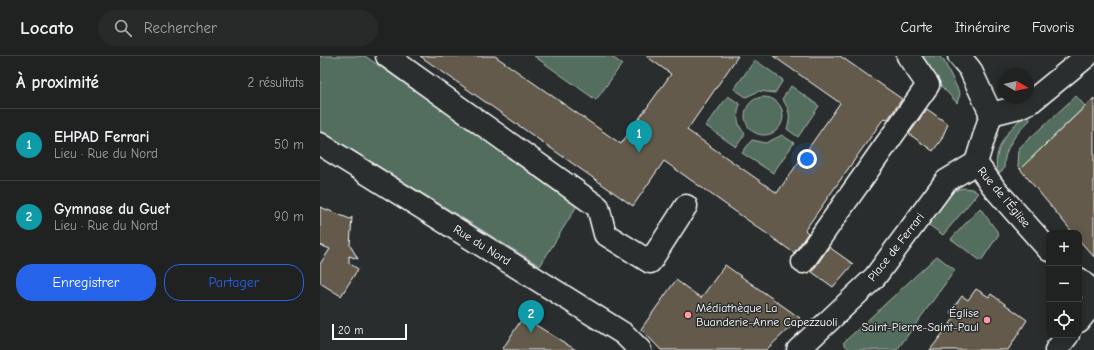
<!DOCTYPE html>
<html lang="fr">
<meta charset="utf-8">
<style>
body{margin:0;font-family:"Comic Neue",sans-serif;background:#282a2a;color:#f1f3f6}
.controls{position:absolute;right:12px;bottom:12px;display:grid;overflow:hidden;border-radius:8px;box-shadow:0 2px 10px #0003}
.controls button{width:36px;height:36px;display:grid;place-items:center;padding:0;border:0;border-bottom:1px solid #3d3f40;background:#202222;color:#f1f3f6;font:20px sans-serif}
.compass{position:absolute;left:678px;top:12px;width:36px;height:36px;border-radius:50%;background:#202222;box-shadow:0 2px 10px #0003;rotate:99deg}
.scale{position:absolute;left:12px;bottom:10px;width:75px;box-sizing:border-box;padding-left:4px;border:2px solid #fff;border-top:0;font-size:11px;line-height:14px;white-space:nowrap;color:#fff;-webkit-text-stroke:3px #2a2d2e;paint-order:stroke}
.you{position:absolute;left:487px;top:103px;width:14px;height:14px;margin:-10px;border:3px solid #fff;border-radius:50%;background:#1a73e8;box-shadow:0 0 0 6px #1a73e833}
.badge{display:grid;place-items:center;width:26px;height:26px;border-radius:50%;background:#2563eb;color:#fff;font-size:13px;font-weight:700}
.pin{position:absolute;translate:-50% -33px;filter:drop-shadow(0 1px 2px #0008)}
.pin::after{content:'';position:absolute;top:21px;width:14px;height:12px;background:inherit;clip-path:polygon(0 0,100% 0,50% 100%)}
.list{margin:0;padding:0;list-style:none}
h2{display:flex;justify-content:space-between;align-items:center;height:52px;margin:0;padding:0 16px;font-size:17px}
h2 small{font-size:13px;font-weight:400;color:#a2a4a5}
.list li{display:grid;grid-template-columns:26px 1fr auto;gap:12px;align-items:center;box-sizing:border-box;height:72px;padding:0 16px;border-top:1px solid #3d3f40}
.list b{display:block;font-size:15px;white-space:nowrap}
.list p{margin:0;font-size:13px;white-space:nowrap;color:#a2a4a5}
.list em{font-size:13px;font-style:normal;color:#a2a4a5}
.actions{display:flex;gap:8px;padding:12px 16px}
.actions a{flex:1;padding:9px 0;border:1px solid #2563eb;border-radius:16px;text-align:center;font-size:14px;color:#2563eb}
.actions .main{background:#2563eb;color:#fff}
.icon{flex:none;width:22px;height:22px;fill:none;stroke:currentColor;stroke-width:2;stroke-linecap:round;stroke-linejoin:round}
.map{position:relative;flex:none;width:774px;height:294px;overflow:hidden}
header{display:flex;align-items:center;gap:24px;box-sizing:border-box;height:56px;padding:0 20px;background:#202222;border-bottom:1px solid #3d3f40}
header strong{font-size:19px}
nav{display:flex;gap:22px;margin-inline-start:auto;font-size:14px}
.search{width:280px;height:36px;background:#282a2a;display:flex;align-items:center;gap:10px;box-sizing:border-box;padding:0 14px;border-radius:22px;color:#a2a4a5;font-size:15px}
main{display:flex}
aside{flex:1;background:#202222}
.map>svg:first-child{display:block}
.green{fill:#526e5e;stroke:#a8b6ae}
.building{fill:#635a4b;stroke:#fff}
.lines{fill:none;stroke-linecap:round;stroke-linejoin:round}
.minor-casing{stroke:#fff;stroke-width:25}
.minor{stroke:#2a2d2e;stroke-width:22}
.poi-dot{fill:#ff9aa2;stroke:#2a2d2e;stroke-width:1.5}
.labels{text-anchor:middle;dominant-baseline:central;stroke-width:3;stroke-linejoin:round;paint-order:stroke}
.street-label{font-size:12px;fill:#fff;stroke:#2a2d2e}
.poi-label{font-size:12px;fill:#fff;stroke:#2a2d2e;text-anchor:start}
</style>
<header>
<strong>Locato</strong>
<div class="search"><svg class="icon" aria-label="search" viewBox="0 0 24 24"><circle cx="10" cy="10" r="6"/><path d="M15 15l6 6"/></svg>Rechercher</div>
<nav><a>Carte</a><a>Itinéraire</a><a>Favoris</a></nav>
</header>
<main>
<aside>
<h2>À proximité<small>2 résultats</small></h2>
<ul class="list">
<li><span class="badge" style="background:#0f9aa8">1</span><div><b>EHPAD Ferrari</b><p>Lieu · Rue du Nord</p></div><em>50 m</em></li>
<li><span class="badge" style="background:#0f9aa8">2</span><div><b>Gymnase du Guet</b><p>Lieu · Rue du Nord</p></div><em>90 m</em></li>
</ul>
<div class="actions"><a class="main">Enregistrer</a><a>Partager</a></div>
</aside>
<div class="map">
<svg width="774" height="294" viewBox="0 0 774 294">
<rect width="100%" height="100%" fill="#2a2d2e"/>
<filter id="ink" filterUnits="userSpaceOnUse"><feTurbulence type="fractalNoise" baseFrequency=".025" numOctaves="2"/><feDisplacementMap in="SourceGraphic" scale="8" xChannelSelector="R" yChannelSelector="G"/><feConvolveMatrix kernelMatrix="1 2 1 2 8 2 1 2 1" color-interpolation-filters="sRGB"/></filter>
<g filter="url(#ink)">
<g class="green">
<polygon points="0,0 45,0 258,148 220,210 0,74"/>
<polygon points="214,0 291,0 302,8 276,44"/>
<polygon points="598,0 619,0 624,5 640,38 637,47 611,19"/>
<polygon points="435,4 463,24 455,37 439,35 426,41 414,33"/>
<path d="M471,30L499,50L478,81L467,73C471,61 470,53 462,43Z"/>
<path d="M408,40L420,48C416,59 417,69 425,78L416,91L386,70Z"/>
<polygon points="756,40 765,50 700,113 698,111 699,92"/>
<circle cx="444" cy="60" r="19"/>
<path d="M709,57L710,64C695,79 684,91 684,113L678,118C670,95 691,68 709,57Z"/>
<polygon points="462,79 474,87 453,117 422,97 432,84 446,87"/>
<polygon points="643,132 652,133 658,137 623,179 606,167 630,136"/>
<polygon points="660,152 679,178 661,205 631,183"/>
<polygon points="617,200 635,214 577,294 530,294 523,287"/>
</g>
<g class="building">
<polygon points="100,0 175,0 301,88 351,18 326,0 418,0 367,74 457,137 520,47 453,0 520,0 582,43 568,63 564,62 485,174 488,177 474,197 344,105 313,150"/>
<polygon points="774,42 774,201 759,184 759,177 753,177 700,113"/>
<polygon points="607,53 628,68 621,84 613,95 589,78"/>
<polygon points="0,151 30,163 32,161 30,189 38,203 29,200 29,207 38,213 21,240 0,227 0,208 10,193 0,189"/>
<polygon points="509,191 533,208 513,231 492,216"/>
<polygon points="405,209 480,262 446,294 341,294 321,273 356,224 381,242"/>
<polygon points="656,233 669,241 671,238 707,264 688,294 610,294 636,260 630,256 642,240 648,244"/>
<polygon points="203,261 256,294 182,294"/>
</g>
<g class="lines">
<g class="minor-casing">
<g id="minor">
<polyline points="67,0 278,151 285,178 330,206 366,150"/>
<polyline points="639,0 650,13 671,58 656,107"/>
<polyline points="671,58 699,51 712,45 767,0"/>
<polyline points="0,88 304,278 320,294"/>
<polyline points="656,107 675,133 729,194"/>
<polyline points="483,206 608,29 588,0"/>
<polyline points="759,223 774,237"/>
<polyline points="759,265 774,246"/>
<polyline points="478,294 555,221 626,125 656,107"/>
<polyline points="736,294 748,279"/>
</g>
</g>
<use href="#minor" class="minor"/>
</g>
</g>
<g class="poi-dot">
<circle cx="368" cy="259" r="4"/>
<circle cx="667" cy="264" r="4"/>
</g>
<g class="labels">
<g class="street-label">
<text transform="translate(684 141) rotate(50)">Rue de l'Église</text>
<text transform="translate(162 189) rotate(32)">Rue du Nord</text>
<text transform="translate(576 191) rotate(-52)">Place de Ferrari</text>
</g>
<g class="poi-label">
<text x="376" y="252">Médiathèque La<tspan x="376" dy="14">Buanderie-Anne Capezzuoli</tspan></text>
<text x="659" y="257" text-anchor="end">Église<tspan x="659" dy="14">Saint-Pierre-Saint-Paul</tspan></text>
</g>
</g>
</svg>
<div class="controls">
<button>+</button>
<button>−</button>
<button><svg class="icon" aria-label="locate" viewBox="0 0 24 24"><circle cx="12" cy="12" r="6"/><path d="M12 2v4M12 18v4M2 12h4M18 12h4"/></svg></button>
</div>
<svg class="compass" viewBox="-18 -18 36 36"><path d="M0-13l5 13h-10z" fill="#e53935"/><path d="M0 13l5-13h-10z" fill="#a2a4a5"/></svg>
<div class="scale">20 m</div>
<div class="you"></div>
<div class="pin badge" style="left:319px;top:97px;background:#0f9aa8">1</div>
<div class="pin badge" style="left:211px;top:277px;background:#0f9aa8">2</div>
</div>
</main>
